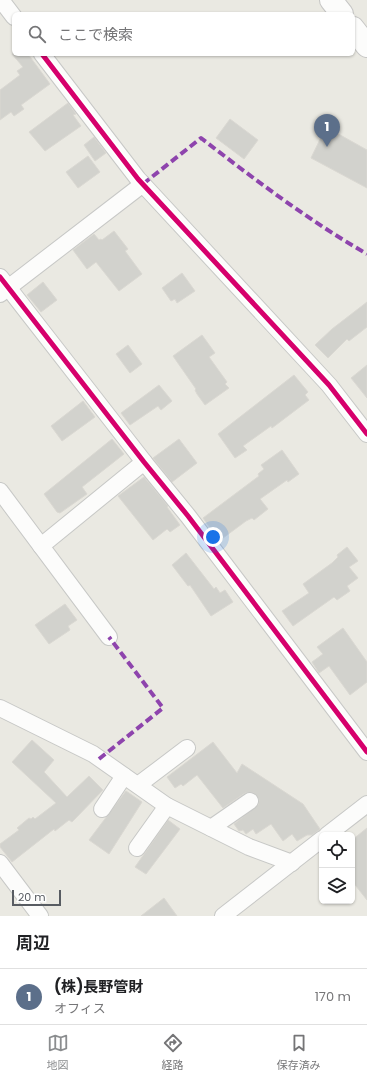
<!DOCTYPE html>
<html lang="ja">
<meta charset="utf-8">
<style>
body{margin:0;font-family:Poppins,"Noto Sans JP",sans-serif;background:#f2f2f2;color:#202124}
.controls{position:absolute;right:12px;bottom:12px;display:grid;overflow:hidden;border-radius:6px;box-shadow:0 1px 3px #0004}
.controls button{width:36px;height:36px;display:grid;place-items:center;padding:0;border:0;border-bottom:1px solid #e0e0e0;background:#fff;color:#202124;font:20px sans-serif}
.scale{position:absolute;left:12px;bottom:10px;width:49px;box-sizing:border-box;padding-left:4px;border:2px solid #585c62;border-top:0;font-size:11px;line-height:14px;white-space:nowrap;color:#585c62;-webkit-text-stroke:3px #fff;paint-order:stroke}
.you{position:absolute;left:213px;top:537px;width:14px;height:14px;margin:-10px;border:3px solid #fff;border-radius:50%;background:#1a73e8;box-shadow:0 0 0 6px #1a73e833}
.badge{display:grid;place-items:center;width:26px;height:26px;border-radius:50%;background:#8b8d8f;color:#fff;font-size:13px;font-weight:700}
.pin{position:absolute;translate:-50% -33px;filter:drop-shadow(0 1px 2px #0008)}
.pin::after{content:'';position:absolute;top:21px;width:14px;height:12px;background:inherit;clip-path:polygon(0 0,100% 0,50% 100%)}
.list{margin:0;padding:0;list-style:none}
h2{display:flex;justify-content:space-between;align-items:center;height:52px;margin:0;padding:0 16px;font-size:17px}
h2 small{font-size:13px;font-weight:400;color:#757577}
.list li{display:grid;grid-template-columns:26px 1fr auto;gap:12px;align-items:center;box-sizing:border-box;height:56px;padding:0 16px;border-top:1px solid #e0e0e0}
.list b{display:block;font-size:15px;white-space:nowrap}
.list p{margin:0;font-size:13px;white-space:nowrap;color:#757577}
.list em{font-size:13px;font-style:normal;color:#757577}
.icon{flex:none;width:22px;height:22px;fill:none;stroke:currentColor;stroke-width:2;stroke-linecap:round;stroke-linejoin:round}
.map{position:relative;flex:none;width:367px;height:916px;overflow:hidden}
.search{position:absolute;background:#fff;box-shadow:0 1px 3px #0004;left:12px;right:12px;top:12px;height:44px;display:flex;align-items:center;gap:10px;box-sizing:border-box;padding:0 14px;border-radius:6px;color:#757577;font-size:15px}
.sheet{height:108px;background:#fff}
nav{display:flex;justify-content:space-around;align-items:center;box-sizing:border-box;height:56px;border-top:1px solid #e0e0e0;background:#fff;font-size:11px;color:#757577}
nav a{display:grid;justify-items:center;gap:2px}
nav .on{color:#8b8d8f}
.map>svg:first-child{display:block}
.building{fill:#d2d2cd;stroke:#dad8d2}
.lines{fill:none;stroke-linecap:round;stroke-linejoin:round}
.street-casing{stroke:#c7c8c6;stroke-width:18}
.secondary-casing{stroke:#c6c6c5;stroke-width:24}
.street{stroke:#fcfcfb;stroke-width:16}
.secondary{stroke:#fcfcfb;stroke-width:22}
.quiet{stroke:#8e44ad;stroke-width:4;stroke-dasharray:8 4;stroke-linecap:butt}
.cycleway-casing{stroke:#fff;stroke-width:8}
.cycleway{stroke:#d6006c;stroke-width:5}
</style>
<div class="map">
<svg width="367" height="916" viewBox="0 0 367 916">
<rect width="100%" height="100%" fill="#eae9e2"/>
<g class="building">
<polygon points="12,54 28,54 50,84 21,105 24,109 14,116 11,112 0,120 0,90 20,75 17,71 23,67"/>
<polygon points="68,103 76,114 73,115 81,126 45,151 29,132"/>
<polygon points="230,119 258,140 244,159 216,138"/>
<polygon points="326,127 367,150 367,188 311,158"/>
<polygon points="94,137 106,153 95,161 84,145"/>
<polygon points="88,156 100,172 78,188 66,172"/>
<polygon points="114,231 128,249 125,251 142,274 119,291 96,262 87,269 73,250 94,234 99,240 101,239 102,240"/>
<polygon points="182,273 195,291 177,303 175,299 171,301 162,288"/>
<polygon points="43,282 57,300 41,312 27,295"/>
<polygon points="367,302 367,327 349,341 347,339 328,358 315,345 332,329"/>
<polygon points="202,335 215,353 209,357 227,382 225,384 229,388 205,405 197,394 195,390 196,389 173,356"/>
<polygon points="128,345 142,364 130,373 116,354"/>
<polygon points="367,365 367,398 351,378"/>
<polygon points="294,375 308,392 305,395 309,400 272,428 271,426 243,446 247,450 235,458 218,434"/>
<polygon points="159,385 172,401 161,410 158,406 130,425 121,413"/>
<polygon points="83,401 95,417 62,441 51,426"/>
<polygon points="112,439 124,454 82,487 87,494 60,513 57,512 44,494"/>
<polygon points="179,439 197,463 172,482 153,458"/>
<polygon points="282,450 299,474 288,482 287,480 260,499 268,509 254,520 252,518 246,521 219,541 203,518 259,476 258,474 264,469 261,465"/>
<polygon points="144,477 168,506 167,507 180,525 170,532 167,529 153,540 118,496"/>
<polygon points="347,547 358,561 349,567 358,578 347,586 350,591 337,600 334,597 293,626 282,611 309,593 303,584 332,563 338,557 337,555"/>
<polygon points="186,553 214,589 216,587 220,593 225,590 233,602 211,616 190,585 188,586 172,565"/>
<polygon points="65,604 77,620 68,626 70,630 49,644 35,625"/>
<polygon points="343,628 367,662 367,682 350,695 329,666 319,673 312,662 323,654 317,647"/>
<polygon points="32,740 54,760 44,772 67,797 89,776 103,790 72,822 69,820 55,831 54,829 12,862 0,847 0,844 19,830 17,828 29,818 31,819 33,817 35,819 56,803 12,762"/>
<polygon points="213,742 237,773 242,764 303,804 320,829 319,830 312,835 307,835 297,841 292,834 283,841 271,824 256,834 253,829 246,834 243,830 239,831 234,824 258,805 259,800 254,793 245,793 223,808 197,775 183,786 181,784 175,788 167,777"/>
<polygon points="126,791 142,802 109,854 89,840"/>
<polygon points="168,820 180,829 146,874 135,867"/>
<polygon points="367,828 367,900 352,881 352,840"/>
<polygon points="164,898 177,916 141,916"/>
</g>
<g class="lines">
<g class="street-casing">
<g id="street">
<polyline points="1,0 14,17"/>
<polyline points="42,54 138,179 329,385 367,434"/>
<polyline points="0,277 144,462 188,516 367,752"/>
<polyline points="0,294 143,184"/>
<polyline points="0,491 109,637"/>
<polyline points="41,546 144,462"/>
<polyline points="0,708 93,754 167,806 249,847 292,863"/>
<polyline points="138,785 187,748"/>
<polyline points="102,809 124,776"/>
<polyline points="211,828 250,801"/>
<polyline points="327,835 367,804"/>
<polyline points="137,848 167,806"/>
<polyline points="0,863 40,916"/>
<polyline points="223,916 322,839"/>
</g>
</g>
<g class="secondary-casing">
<g id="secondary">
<polyline points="331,0 342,14"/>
<polyline points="353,28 367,46"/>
</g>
</g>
<use href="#street" class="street"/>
<use href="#secondary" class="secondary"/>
<g class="quiet">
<path d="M143,184L201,138C254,179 308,220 367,254"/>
<polyline points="99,759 163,708 109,637"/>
</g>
<g class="cycleway-casing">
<g id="cycleway">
<polyline points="42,54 138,179 329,385 367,434"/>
<polyline points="0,277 144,462 188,516 367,752"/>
</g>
</g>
<use href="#cycleway" class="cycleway"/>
</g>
</svg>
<div class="controls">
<button><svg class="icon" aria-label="locate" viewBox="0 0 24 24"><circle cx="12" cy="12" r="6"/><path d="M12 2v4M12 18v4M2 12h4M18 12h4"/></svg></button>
<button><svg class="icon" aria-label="layers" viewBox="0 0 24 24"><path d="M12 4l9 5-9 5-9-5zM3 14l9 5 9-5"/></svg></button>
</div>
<div class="scale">20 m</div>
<div class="you"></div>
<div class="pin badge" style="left:327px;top:147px;background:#5c6f8a">1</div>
<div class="search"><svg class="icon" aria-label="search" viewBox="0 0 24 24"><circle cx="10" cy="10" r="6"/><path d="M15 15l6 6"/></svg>ここで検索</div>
</div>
<section class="sheet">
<h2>周辺<small></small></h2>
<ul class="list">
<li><span class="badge" style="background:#5c6f8a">1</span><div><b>(株)長野管財</b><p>オフィス</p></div><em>170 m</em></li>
</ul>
</section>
<nav>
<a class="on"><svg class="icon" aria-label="map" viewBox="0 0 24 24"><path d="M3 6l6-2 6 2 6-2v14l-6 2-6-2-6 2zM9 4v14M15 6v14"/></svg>地図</a>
<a><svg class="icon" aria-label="directions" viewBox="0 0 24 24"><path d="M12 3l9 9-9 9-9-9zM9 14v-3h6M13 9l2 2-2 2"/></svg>経路</a>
<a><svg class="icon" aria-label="saved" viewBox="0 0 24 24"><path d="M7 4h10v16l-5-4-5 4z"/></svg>保存済み</a>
</nav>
